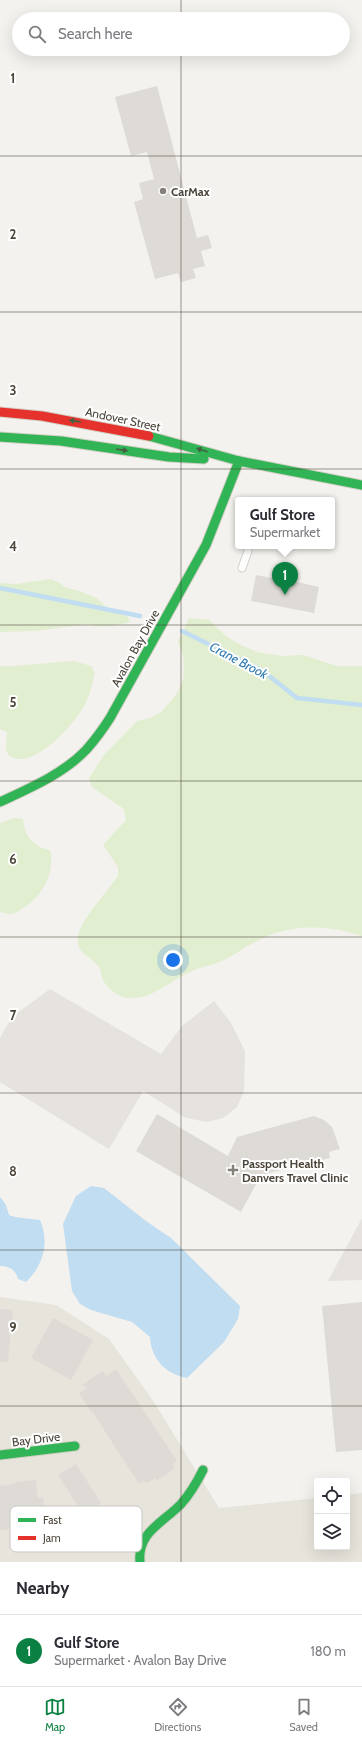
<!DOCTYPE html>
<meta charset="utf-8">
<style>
body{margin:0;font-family:Cabin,sans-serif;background:#f2f2f3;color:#2b2b33}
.controls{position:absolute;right:12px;bottom:12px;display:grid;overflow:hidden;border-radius:4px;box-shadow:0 4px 16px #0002}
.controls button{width:36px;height:36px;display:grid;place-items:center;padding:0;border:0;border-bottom:1px solid #e1e1e2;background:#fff;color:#2b2b33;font:20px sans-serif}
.you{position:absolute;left:173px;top:960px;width:14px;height:14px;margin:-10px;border:3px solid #fff;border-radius:50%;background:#1a73e8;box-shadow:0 0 0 6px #1a73e833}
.badge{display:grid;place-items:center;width:26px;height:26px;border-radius:50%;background:#0b8043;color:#fff;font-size:13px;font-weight:700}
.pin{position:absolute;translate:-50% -33px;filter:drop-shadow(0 1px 2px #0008)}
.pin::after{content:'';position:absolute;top:21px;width:14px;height:12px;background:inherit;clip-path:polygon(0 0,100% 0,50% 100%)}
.popup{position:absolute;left:235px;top:497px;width:100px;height:52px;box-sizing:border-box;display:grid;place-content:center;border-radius:4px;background:#fff;filter:drop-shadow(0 1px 3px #0005);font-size:13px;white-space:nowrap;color:#7c7c81}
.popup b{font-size:15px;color:#2b2b33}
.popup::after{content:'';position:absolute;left:50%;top:100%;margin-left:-8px;border:8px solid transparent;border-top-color:#fff}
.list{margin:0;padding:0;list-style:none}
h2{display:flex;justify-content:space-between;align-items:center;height:52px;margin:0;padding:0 16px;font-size:17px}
h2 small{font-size:13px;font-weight:400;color:#7c7c81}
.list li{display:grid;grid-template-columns:26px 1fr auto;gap:12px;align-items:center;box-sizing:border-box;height:72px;padding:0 16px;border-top:1px solid #e1e1e2}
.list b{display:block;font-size:15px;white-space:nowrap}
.list p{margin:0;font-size:13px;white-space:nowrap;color:#7c7c81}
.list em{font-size:13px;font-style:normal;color:#7c7c81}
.icon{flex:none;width:22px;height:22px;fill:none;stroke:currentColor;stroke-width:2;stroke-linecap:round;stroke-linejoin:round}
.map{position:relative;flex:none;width:362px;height:1562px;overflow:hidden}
.search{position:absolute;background:#fff;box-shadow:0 4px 16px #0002;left:12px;right:12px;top:12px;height:44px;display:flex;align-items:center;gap:10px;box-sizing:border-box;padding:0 14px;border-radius:22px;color:#7c7c81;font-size:15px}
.sheet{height:124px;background:#fff}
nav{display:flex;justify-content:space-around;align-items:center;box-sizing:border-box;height:56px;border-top:1px solid #e1e1e2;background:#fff;font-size:11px;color:#7c7c81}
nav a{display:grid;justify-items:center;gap:2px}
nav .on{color:#0b8043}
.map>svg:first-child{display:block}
.residential{fill:#e7e4dc}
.green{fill:#e1eecf}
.parking{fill:#e6e3df}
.water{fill:#c0ddf1}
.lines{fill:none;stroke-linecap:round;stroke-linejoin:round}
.stream{stroke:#c0ddf1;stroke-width:4.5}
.building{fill:#dedbd6}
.lane-casing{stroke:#d2d0cb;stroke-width:9}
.fast-casing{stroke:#d3cfc5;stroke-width:11}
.jam-casing{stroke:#d3cfc5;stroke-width:11}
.lane{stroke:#fdfdfc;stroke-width:7}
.fast{stroke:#30b455;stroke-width:9}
.jam{stroke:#e5322d;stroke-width:9}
.oneway{fill:#446040}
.grid{fill:none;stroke:#4b4439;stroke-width:1;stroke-opacity:0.55}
.poi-dot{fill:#868178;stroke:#fff;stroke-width:1.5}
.labels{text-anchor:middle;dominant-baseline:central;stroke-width:4;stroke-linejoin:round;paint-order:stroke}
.poi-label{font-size:12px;font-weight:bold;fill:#4b4439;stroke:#fff;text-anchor:start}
.street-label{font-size:12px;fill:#4b4439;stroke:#fff}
.water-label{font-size:13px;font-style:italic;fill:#2e7ab2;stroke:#fff}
.key{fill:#fff;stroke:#c9c7c4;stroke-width:1}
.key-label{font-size:11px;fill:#4b4439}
.grid-label{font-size:13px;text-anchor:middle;font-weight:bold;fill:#4b4439;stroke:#fff;stroke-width:4;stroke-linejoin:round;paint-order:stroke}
</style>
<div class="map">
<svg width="362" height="1562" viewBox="0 0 362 1562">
<rect width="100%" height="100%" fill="#f4f2ee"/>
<polygon class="residential" points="0,1297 56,1305 109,1339 154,1402 219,1508 317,1498 317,1547 347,1547 347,1495 362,1493 362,1562 0,1562"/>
<g class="green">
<path d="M51,579L58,582L65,587L82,592L98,599L110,611L127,616L130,622C115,626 102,628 87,624L35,631L0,632V583L16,584Z"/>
<path d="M189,618L209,620L227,637L241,645L257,652L282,656L303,655L337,666H362V936C329,925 291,923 259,940C246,946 235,955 222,961C211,966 198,967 188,973C171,981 155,996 136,998C122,1000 108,991 102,978C101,974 101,970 99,967C89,954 73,953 79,933C83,918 108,890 118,876V867L103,845L126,820L124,809L92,787L89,778L104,755L137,721L150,718L161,712L176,695L183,680L184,669L183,656L178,642Z"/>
<path d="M74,661L91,666L95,673C92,684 90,696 84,706C74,724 41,761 18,759C16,759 12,757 9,756L6,750L7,732L0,729V666H13Z"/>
<path d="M14,818L23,819C24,835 34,848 50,850C56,872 41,898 23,908C20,910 16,913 12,914C9,914 4,913 0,912V823Z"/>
</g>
<g class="parking">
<polygon points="50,989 161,1054 182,1026 214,1001 231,1023 245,1051 244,1091 237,1107 223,1118 207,1122 186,1118 143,1091 109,1149 0,1082 0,1038 12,1017"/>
<polygon points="362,1218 362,1280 328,1281"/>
</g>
<g class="water">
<path d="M91,1186L104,1188L146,1221L171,1238L240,1306L238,1319L224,1342L187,1378C165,1374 151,1358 150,1337L132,1322L91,1310L80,1304L72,1291L63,1224L76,1196Z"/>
<path d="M0,1197L6,1205L9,1215C19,1219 29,1218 40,1220C50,1242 43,1266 26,1282L18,1279C16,1270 9,1266 0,1266Z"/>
</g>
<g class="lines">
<g class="stream">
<polyline points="0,588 140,616"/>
<polyline points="182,631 263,671 297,698 362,705"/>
</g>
</g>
<g class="building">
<polygon points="157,86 197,238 208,235 212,248 201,251 205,266 193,269 196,278 181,282 178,273 155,279 134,202 143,199 139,183 154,179 147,152 131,156 115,97"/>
<polygon points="256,575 272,578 272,576 319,587 314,613 251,601"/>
<polygon points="157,1114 228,1156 237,1137 314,1116 324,1120 332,1127 340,1149 329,1152 330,1158 261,1175 241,1212 136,1151"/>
<polygon points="362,1302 362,1450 336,1452 322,1306"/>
<polygon points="0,1309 13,1310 8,1362 0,1361"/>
<polygon points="53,1318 93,1340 71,1380 31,1358"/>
<polygon points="116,1369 177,1461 172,1464 175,1468 156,1481 155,1478 147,1483 145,1481 139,1484 92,1411 91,1412 79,1393 87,1388 82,1385 103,1371 106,1376"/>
<polygon points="76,1464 101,1503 83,1514 58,1475"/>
<polygon points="36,1480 38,1498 43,1497 45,1519 40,1520 41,1525 0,1530 0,1486 15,1484 15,1482"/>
</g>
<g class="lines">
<g class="lane-casing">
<polyline id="lane" points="242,568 248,551"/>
</g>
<g class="fast-casing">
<g id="fast">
<polyline points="149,436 239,461 362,485"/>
<polyline points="0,437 61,441 169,457 204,459"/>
<path d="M0,802C30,788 63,774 86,750C95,740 103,729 110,718L206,545L239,461"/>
<polyline points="0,1455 75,1446"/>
<path d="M140,1562C137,1532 163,1523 181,1504C190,1494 197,1482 203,1470"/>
</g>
</g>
<g class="jam-casing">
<polyline id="jam" points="0,412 42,416 149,436"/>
</g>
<use href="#lane" class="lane"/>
<use href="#fast" class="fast"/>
<use href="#jam" class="jam"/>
</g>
<defs><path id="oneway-solid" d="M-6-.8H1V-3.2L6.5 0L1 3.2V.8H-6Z"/></defs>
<g class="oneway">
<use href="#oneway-solid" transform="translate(75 421) rotate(-171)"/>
<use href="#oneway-solid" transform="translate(122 450) rotate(9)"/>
<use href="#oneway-solid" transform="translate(202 450) rotate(-162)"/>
</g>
<path class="grid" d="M181,0V19M181,49V1562M0,156H362M0,312H362M0,469H362M0,625H362M0,781H362M0,937H362M0,1093H362M0,1250H362M0,1406H362"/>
<g class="poi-dot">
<circle cx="163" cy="191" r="4"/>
<path d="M231 1164h4v4h4v4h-4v4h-4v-4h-4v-4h4z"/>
</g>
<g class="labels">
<g class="poi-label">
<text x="171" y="191">CarMax</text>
<text x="242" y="1163">Passport Health<tspan x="242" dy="14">Danvers Travel Clinic</tspan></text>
</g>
<g class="street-label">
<text transform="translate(123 419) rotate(12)">Andover Street</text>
<text transform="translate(135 648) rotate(-61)">Avalon Bay Drive</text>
<text transform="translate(36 1439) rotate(-7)">Bay Drive</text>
</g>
<g class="water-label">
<text transform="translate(239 660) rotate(28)">Crane Brook</text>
</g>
</g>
<rect x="10" y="1506" width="132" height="46" rx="6" class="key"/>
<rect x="18" y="1518" width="18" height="4" fill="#30b455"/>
<rect x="18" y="1536" width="18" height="4" fill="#e5322d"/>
<g class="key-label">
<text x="43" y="1524">Fast</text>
<text x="43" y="1542">Jam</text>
</g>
<g class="grid-label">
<text x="13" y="83">1</text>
<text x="13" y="239">2</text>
<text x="13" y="395">3</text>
<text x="13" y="551">4</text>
<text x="13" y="707">5</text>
<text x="13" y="864">6</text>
<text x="13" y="1020">7</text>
<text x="13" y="1176">8</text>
<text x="13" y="1332">9</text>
</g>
</svg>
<div class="controls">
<button><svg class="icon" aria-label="locate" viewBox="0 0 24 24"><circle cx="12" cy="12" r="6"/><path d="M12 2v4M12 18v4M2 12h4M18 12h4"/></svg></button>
<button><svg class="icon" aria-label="layers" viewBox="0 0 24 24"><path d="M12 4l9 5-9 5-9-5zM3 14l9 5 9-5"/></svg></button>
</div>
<div class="you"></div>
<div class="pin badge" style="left:285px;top:595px">1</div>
<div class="popup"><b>Gulf Store</b>Supermarket</div>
<div class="search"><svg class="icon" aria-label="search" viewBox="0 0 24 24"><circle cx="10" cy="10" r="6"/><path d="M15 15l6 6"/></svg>Search here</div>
</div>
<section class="sheet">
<h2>Nearby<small></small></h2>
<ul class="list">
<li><span class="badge">1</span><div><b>Gulf Store</b><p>Supermarket · Avalon Bay Drive</p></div><em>180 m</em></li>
</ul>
</section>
<nav>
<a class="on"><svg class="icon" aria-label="map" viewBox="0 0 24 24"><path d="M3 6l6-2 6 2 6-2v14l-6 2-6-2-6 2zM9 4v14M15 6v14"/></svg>Map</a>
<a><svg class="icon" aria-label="directions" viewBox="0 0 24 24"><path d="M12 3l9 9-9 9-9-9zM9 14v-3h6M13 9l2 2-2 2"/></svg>Directions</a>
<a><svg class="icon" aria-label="saved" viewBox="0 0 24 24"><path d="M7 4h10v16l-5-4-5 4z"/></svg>Saved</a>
</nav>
